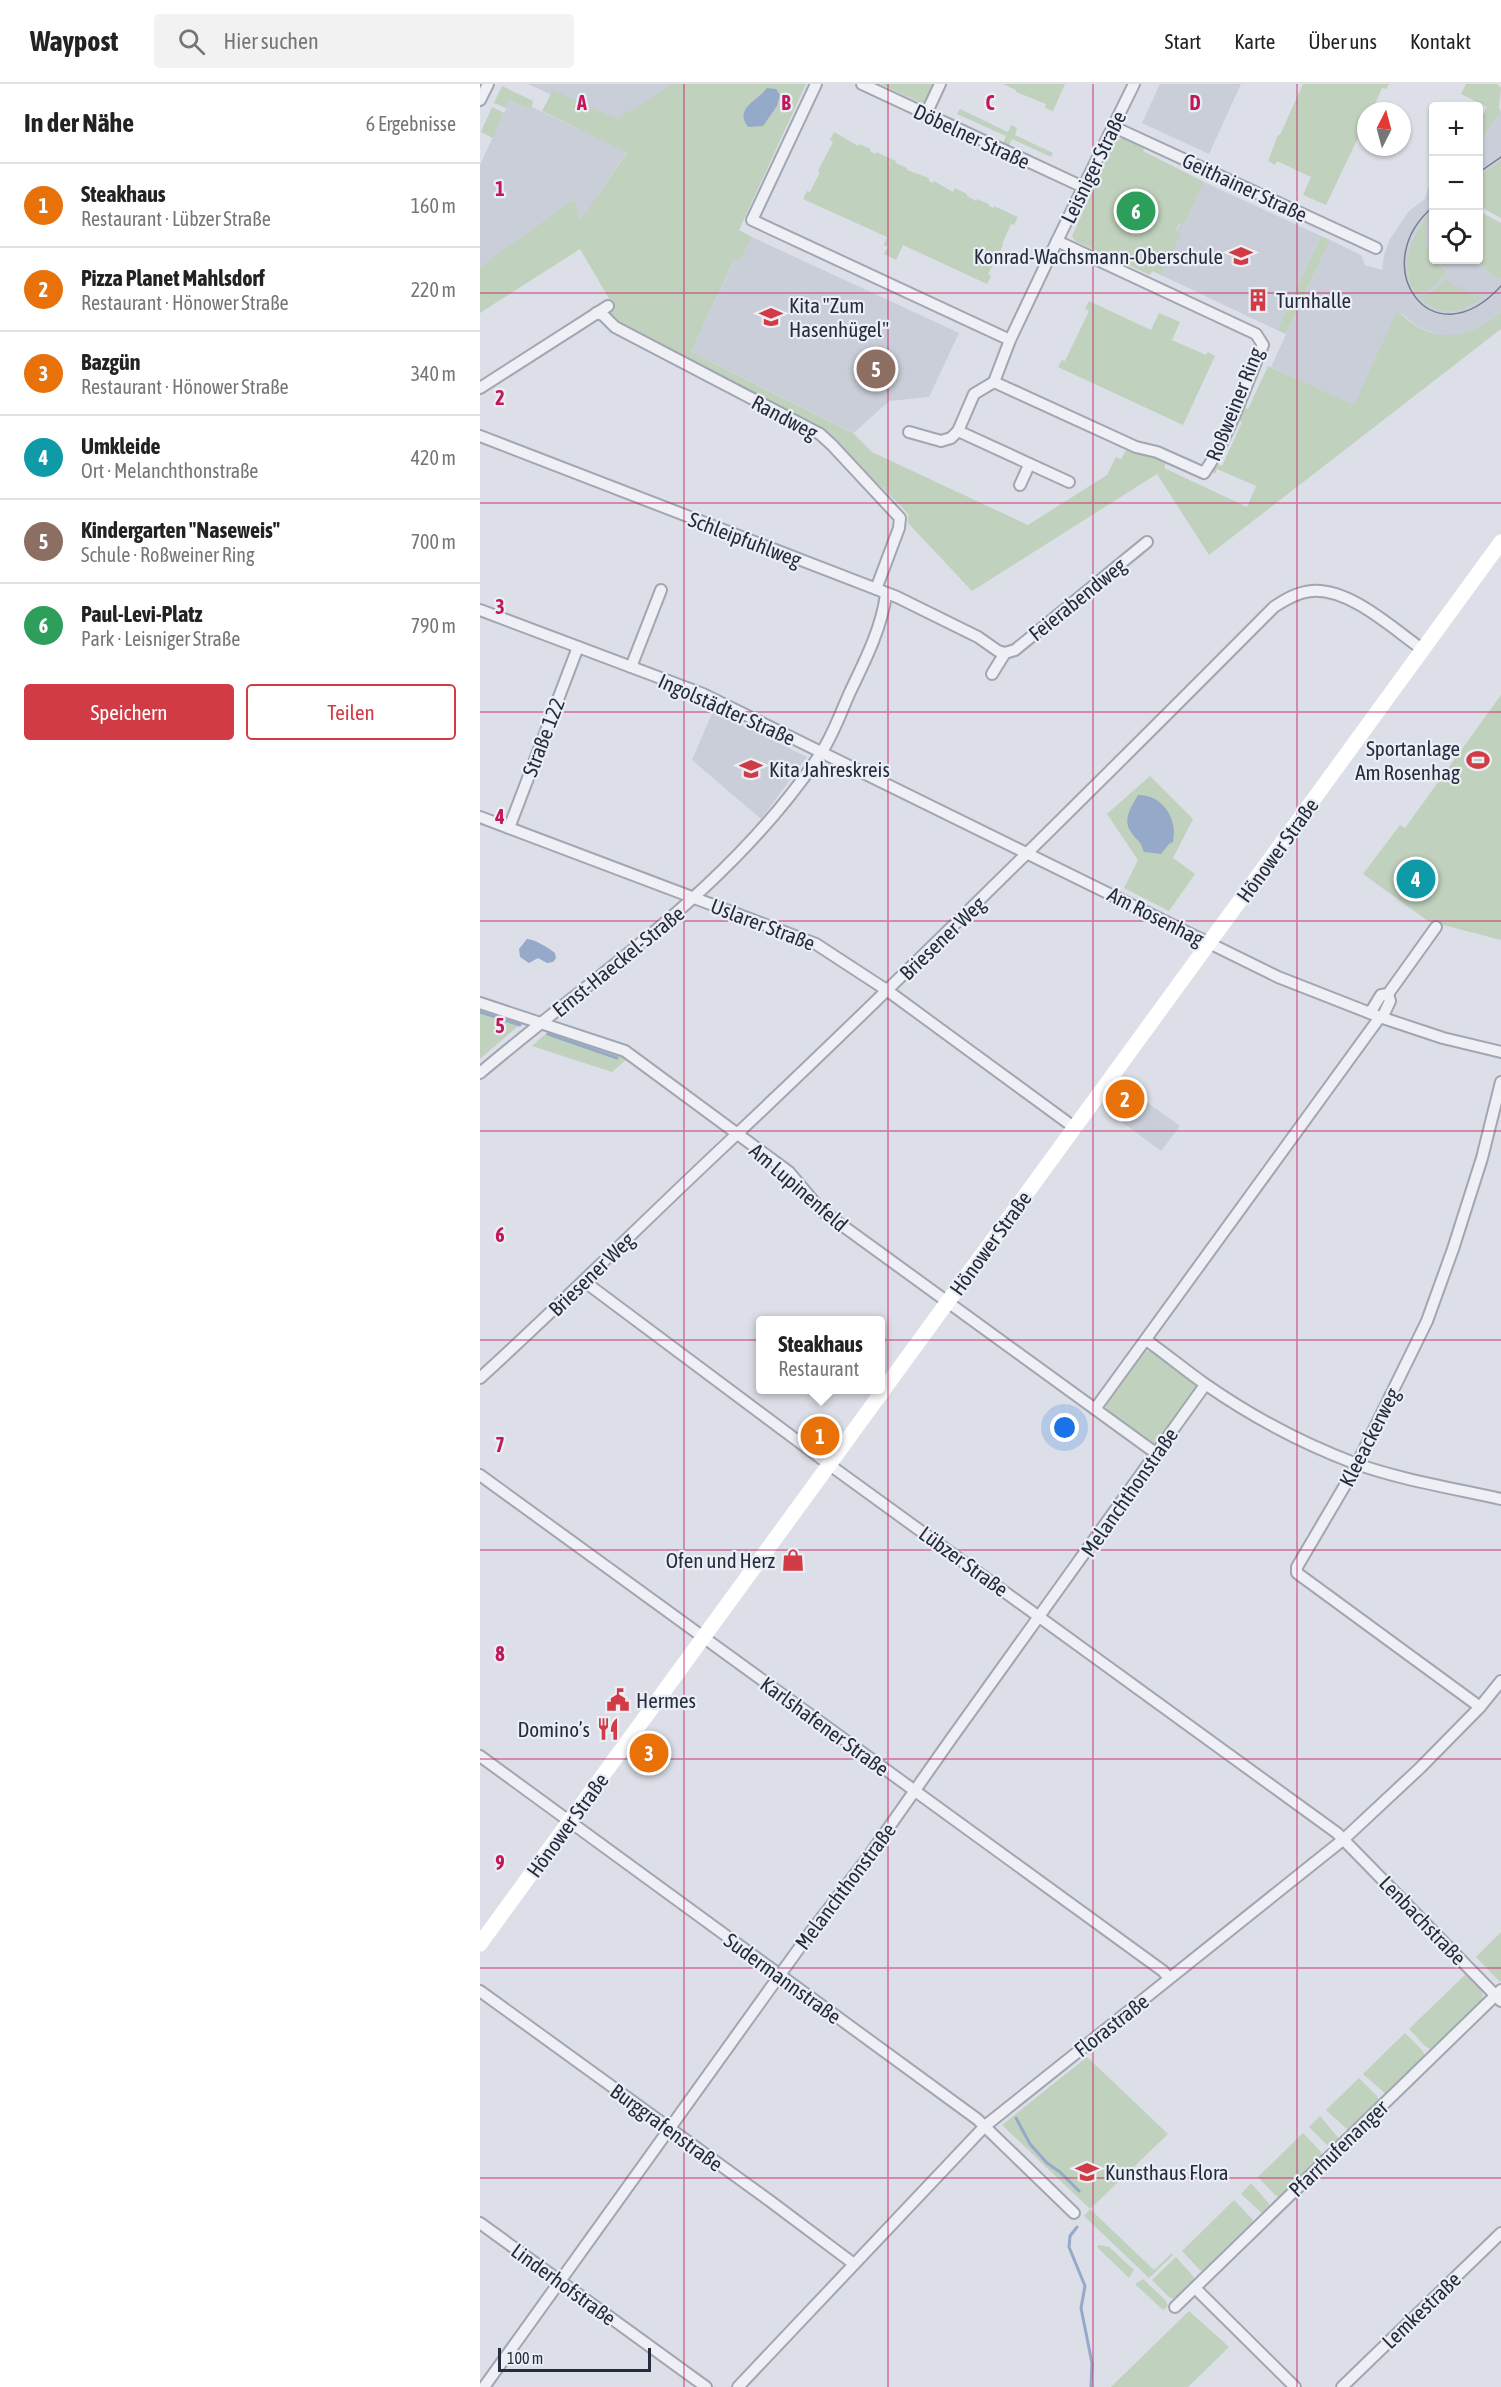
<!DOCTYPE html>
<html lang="de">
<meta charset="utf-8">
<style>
body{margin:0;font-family:"Asap Condensed",sans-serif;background:#f2f2f2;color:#222}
.controls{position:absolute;right:18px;top:18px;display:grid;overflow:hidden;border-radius:6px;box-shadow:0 2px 4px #0004}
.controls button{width:54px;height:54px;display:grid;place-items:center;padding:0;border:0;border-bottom:2px solid #e0e0e0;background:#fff;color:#222;font:30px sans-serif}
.compass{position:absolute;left:877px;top:18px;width:54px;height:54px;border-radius:50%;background:#fff;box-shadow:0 2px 4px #0004;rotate:6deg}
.scale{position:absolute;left:18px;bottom:15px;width:153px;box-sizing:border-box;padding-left:6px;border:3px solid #252c3d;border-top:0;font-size:16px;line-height:21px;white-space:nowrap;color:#252c3d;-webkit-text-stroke:4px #ebeef4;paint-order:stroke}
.you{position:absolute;left:585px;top:1344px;width:21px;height:21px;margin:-15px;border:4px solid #fff;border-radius:50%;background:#1a73e8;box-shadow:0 0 0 9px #1a73e833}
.badge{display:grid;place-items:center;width:39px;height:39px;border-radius:50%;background:#d13b45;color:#fff;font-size:20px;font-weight:700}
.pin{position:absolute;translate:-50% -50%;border:3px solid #fff;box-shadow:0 2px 6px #0006}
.popup{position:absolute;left:276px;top:1232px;width:129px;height:78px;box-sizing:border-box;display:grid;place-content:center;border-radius:6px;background:#fff;filter:drop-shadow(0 2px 4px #0005);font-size:20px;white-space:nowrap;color:#767676}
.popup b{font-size:22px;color:#222}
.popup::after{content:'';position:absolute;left:50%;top:100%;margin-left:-12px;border:12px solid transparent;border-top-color:#fff}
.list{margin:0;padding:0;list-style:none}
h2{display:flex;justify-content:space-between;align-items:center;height:78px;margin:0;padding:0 24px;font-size:26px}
h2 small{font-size:20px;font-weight:400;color:#767676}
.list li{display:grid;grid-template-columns:39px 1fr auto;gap:18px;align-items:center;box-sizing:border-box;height:84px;padding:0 24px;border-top:2px solid #e0e0e0}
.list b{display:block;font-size:22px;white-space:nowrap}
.list p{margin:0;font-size:20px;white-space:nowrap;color:#767676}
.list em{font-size:20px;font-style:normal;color:#767676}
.actions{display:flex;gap:12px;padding:18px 24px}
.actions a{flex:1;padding:14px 0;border:2px solid #d13b45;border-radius:6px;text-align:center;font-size:21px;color:#d13b45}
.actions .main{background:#d13b45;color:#fff}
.icon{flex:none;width:33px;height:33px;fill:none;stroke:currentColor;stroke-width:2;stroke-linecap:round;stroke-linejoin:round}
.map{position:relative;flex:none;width:1021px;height:2303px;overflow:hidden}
header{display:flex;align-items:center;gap:36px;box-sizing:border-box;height:84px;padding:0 30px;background:#fff;border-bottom:2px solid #e0e0e0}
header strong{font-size:28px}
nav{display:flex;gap:33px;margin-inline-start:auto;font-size:21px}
.search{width:420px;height:54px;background:#f2f2f2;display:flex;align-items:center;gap:15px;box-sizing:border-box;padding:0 21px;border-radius:6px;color:#767676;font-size:22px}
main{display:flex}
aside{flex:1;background:#fff}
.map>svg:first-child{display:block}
.built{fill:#caced9;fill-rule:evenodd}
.green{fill:#c0d1bd}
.water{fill:#95a9c8}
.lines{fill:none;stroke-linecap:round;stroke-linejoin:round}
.stream{stroke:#95a9c8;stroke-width:3}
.minor-casing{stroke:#a1a6b1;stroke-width:14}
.minor{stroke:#eef0f5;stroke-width:10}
.secondary{stroke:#fff;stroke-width:15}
.tram{stroke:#757d90;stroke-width:1.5}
.grid{fill:none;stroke:#c2185b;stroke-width:1.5;stroke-opacity:0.55}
.labels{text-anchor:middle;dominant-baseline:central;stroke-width:4.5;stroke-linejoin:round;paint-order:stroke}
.street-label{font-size:21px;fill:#252c3d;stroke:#ebeef4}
.poi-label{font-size:21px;fill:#252c3d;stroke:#ebeef4;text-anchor:start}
.grid-label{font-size:20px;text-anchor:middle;font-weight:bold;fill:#c2185b;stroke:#ebeef4;stroke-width:4.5;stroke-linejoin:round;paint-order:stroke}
</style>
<header>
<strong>Waypost</strong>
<div class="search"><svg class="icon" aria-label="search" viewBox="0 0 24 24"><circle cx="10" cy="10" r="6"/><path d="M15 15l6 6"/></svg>Hier suchen</div>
<nav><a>Start</a><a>Karte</a><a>Über uns</a><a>Kontakt</a></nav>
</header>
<main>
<aside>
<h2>In der Nähe<small>6 Ergebnisse</small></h2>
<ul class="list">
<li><span class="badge" style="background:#e8710a">1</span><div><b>Steakhaus</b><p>Restaurant · Lübzer Straße</p></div><em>160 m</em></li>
<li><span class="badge" style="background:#e8710a">2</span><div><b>Pizza Planet Mahlsdorf</b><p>Restaurant · Hönower Straße</p></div><em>220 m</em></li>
<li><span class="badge" style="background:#e8710a">3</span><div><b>Bazgün</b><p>Restaurant · Hönower Straße</p></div><em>340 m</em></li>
<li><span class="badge" style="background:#0f9aa8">4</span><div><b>Umkleide</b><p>Ort · Melanchthonstraße</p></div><em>420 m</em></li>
<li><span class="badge" style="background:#8d6e63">5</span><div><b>Kindergarten &quot;Naseweis&quot;</b><p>Schule · Roßweiner Ring</p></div><em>700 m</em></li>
<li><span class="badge" style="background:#2e9e5b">6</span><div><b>Paul-Levi-Platz</b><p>Park · Leisniger Straße</p></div><em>790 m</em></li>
</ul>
<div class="actions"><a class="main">Speichern</a><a>Teilen</a></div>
</aside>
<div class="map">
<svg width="1021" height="2303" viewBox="0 0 1021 2303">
<rect width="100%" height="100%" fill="#dcdfe7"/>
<g class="built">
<polygon points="48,0 222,0 148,46"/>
<polygon points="680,0 761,0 729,70 662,39"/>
<polygon points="30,16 47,24 52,23 147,68 100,138 95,115 40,157 0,183 0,81"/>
<polygon points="1021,27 1021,77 999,92 999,58"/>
<path d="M953,96V174L946,162L942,138L933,153L928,171V192L933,206L936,210L951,205L967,188L955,176H996L1012,192L1021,195V228L1002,243L986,249L969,252L952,249L937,242L918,227L874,322L791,283L850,156L881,171L885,181L902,186L904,171L910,155L929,127L945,115L948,104ZM966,195L977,206L986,207L1003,214L943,210L953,207Z"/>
<polygon points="724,98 841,152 797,246 681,191 700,149 696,147 700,139 704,141"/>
<polygon points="272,153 479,249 449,313 409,317 374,349 211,268 255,175 260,178"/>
<polygon points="233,627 327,673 281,735 212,676"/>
<polygon points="644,1002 700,1042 681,1067 626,1026"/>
</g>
<g class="green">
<path d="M193,0H326L259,146L272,153L260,178L254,176L211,268L373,349L392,368L548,441L627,391L636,373L641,375L647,365L675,371L687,377L684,384L767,423L776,402L737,385L735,390L731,386L735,379L742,382L762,338L755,334L761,322L768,325L788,282L874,321L913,236V233L918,227C950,261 988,257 1021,228V245L729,471L677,390L492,507L428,439V430L422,423L347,350L138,241L130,228L134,223L100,165L0,229V183L95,115L100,137L147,69L62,27L73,6L137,35Z"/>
<polygon points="400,0 454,0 445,21"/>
<polygon points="523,0 585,0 573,27 565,24 566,20 536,8 536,6"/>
<polygon points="823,0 909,0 906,5 902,4 892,27 886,27 886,37 846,121 823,111 831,93 797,77 795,81 788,77 798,51 800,51"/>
<polygon points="986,0 1017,0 1021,4 1019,24 1021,27 999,58 999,40 1007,23 981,10"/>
<polygon points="22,2 53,17 52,23 47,24 30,16 26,24 14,19"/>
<polygon points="12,23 24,29 13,54 1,48"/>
<polygon points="480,25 528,48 531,41 537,44 535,51 573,69 571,73 532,55 529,62 523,59 526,52 477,30"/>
<polygon points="354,48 378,62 379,60 391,65 390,67 395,70 396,68 416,77 416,79 427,84 427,86 449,94 449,97 453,99 454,97 473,108 475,104 487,110 487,112 496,117 497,115 509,120 509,122 513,124 514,122 538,133 534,141 531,140 522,160 523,161 508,190 511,192 507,200 423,161 416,176 404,170 408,163 404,161 407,153 323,115 327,107 330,108 340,88 338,87 353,58 350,56"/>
<polygon points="645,52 665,62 663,67 724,98 704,141 699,139 696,146 701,149 681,191 672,187 670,191 595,157 592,152 634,59"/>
<polygon points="1021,77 1021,134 999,122 998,92"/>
<polygon points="999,127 1021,139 1021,195 1012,192 996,176 998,176"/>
<path d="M947,133L946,162L954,176L967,188L951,205L936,210C919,186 929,153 947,133Z"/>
<polygon points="841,152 850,156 806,250 797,246"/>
<path d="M966,195L977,205L981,201L986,207L1004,214C977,229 963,234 938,213L953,207Z"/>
<polygon points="609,217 671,246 679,229 700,238 692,256 726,271 728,268 735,272 703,341 578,283 582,276 585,277 609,227 605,225"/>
<polygon points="1021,611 1021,856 948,837 883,790 920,741 925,744"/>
<polygon points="670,692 713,735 693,774 715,790 689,827 644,804 658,776 627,730"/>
<polygon points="0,923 44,937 0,975"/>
<polygon points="71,945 138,967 147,975 132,988 52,962"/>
<polygon points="665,1267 672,1267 717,1300 717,1304 678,1358 673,1359 627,1328 625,1317"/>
<polygon points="1021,1848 1021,1897 1020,1898 996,1873"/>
<path d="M987,1889C996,1898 1007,1904 1001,1918L953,1966L946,1963L929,1945Z"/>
<polygon points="925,1949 943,1967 945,1973 907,2011 883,1990"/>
<polygon points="607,1973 688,2050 610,2125 674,2186 692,2169 693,2171 669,2194 604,2132 610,2125 522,2041"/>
<polygon points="879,1994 897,2012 900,2018 869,2047 846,2026"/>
<polygon points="840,2032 860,2056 852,2063 847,2061 829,2043"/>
<polygon points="823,2049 841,2068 842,2074 801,2114 795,2111 778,2093"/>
<polygon points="771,2099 792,2123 784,2131 761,2110"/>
<polygon points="754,2116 772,2135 774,2140 725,2188 720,2186 702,2167"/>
<polygon points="619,2161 629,2163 654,2186 649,2194 617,2163"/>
<polygon points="696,2173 713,2192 715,2197 696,2215 690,2214 672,2196"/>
<polygon points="663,2195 686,2217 688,2222 683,2226 655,2200"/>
<polygon points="709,2227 749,2263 708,2303 631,2303"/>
</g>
<g class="water">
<path d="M287,4L296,5L300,11L297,22L283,42L268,43C254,24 276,18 287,4Z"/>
<path d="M658,711C683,711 698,735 693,758L689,760L681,770L664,768C659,753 657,758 651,748C642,735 652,722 658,711Z"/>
<path d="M47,855C54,855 69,864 75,869L76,874L73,878L67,879L58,874L49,879L40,873L39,865Z"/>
</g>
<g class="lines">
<g class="stream">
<polyline points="0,928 40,941"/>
<polyline points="68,950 137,974"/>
<polyline points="536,2034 550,2060 567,2079 580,2088 599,2107"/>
<polyline points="597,2143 590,2152 589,2163 605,2202 601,2224 612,2279 611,2303"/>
</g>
<g class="minor-casing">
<g id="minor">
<polyline points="336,0 272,136 530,256"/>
<polyline points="382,0 603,103"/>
<polyline points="0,16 8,0"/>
<polyline points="446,30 460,0"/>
<polyline points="634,43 896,164"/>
<polyline points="116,229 123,231 135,243 340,350 352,361 420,434 419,444 396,505"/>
<path d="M514,298L656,363L677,368L724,389C750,351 765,303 783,261L776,250L577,157"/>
<polyline points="514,298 530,256 577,157 654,0"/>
<polyline points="0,304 128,222"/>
<polyline points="478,347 589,398"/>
<polyline points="429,348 461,357 471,354 478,347 494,310 514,298"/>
<polyline points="0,352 417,513 498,553 518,567 525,569"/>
<polyline points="540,401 549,381"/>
<polyline points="0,526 223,610 798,893 900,933 963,954 1021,968"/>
<polyline points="525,569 535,566 667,458"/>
<polyline points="151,583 181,506"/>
<polyline points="512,590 525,569"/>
<polyline points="0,733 336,860 408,907 595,1044"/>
<polyline points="29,744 98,563"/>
<polyline points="0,919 145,967 309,1088 341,1126 677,1370"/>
<polyline points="890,929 901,911 908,910 956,843"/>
<polyline points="902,934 910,917 908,910"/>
<path d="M0,989C119,888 253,802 341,669C353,651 361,628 370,608C385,577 402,543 406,510"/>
<polyline points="105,1198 358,1387 857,1749 1021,1917"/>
<path d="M666,1256C686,1270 705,1286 725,1300C771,1332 821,1359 874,1379C921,1396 972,1404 1021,1415"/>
<path d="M0,1294C88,1214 171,1130 258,1049C440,877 617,701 794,523C806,515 818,508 832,507C870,504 913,545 942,565"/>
<polyline points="615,1325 900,933"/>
<polyline points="0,1391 683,1887 689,1894"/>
<polyline points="1000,1623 817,1489 817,1483 874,1386 947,1237 973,1165 1002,1074 1021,998"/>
<polyline points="0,1672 497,2035 594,2129"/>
<polyline points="0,1907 290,2117 374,2180"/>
<polyline points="0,2139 226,2303"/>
<polyline points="715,2204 815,2303"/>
<polyline points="695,2223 1021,1906"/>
<polyline points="4,2303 330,1849 386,1776 471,1655 725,1301"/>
<polyline points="258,2303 505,2042 864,1755 940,1684 1000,1623 1021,1597"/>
<polyline points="862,2303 1021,2149"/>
</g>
</g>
<use href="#minor" class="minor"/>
<polyline class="secondary" points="0,1860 1021,458"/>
<g class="tram">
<polyline points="998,89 1021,73"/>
<path d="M954,122C884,180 951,279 1021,202"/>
</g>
</g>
<path class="grid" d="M204,0V2303M408,0V2303M613,0V2303M817,0V2303M0,209H1021M0,419H1021M0,628H1021M0,837H1021M0,1047H1021M0,1256H1021M0,1466H1021M0,1675H1021M0,1884H1021M0,2094H1021"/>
<defs>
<g id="school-bare" transform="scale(1.8)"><path d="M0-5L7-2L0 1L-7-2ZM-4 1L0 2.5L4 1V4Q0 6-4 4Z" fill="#d13b45" stroke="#ebeef4" stroke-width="2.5" paint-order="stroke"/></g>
<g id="building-bare" transform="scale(1.8)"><path d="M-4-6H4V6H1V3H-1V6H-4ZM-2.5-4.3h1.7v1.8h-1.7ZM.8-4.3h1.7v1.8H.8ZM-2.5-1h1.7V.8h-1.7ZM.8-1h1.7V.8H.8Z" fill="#d13b45" stroke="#ebeef4" stroke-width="2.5" paint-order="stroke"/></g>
<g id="stadium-bare" transform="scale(1.8)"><path d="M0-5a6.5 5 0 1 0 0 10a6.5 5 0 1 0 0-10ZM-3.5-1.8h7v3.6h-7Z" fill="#d13b45" stroke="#ebeef4" stroke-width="2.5" paint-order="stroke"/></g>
<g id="shop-bare" transform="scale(1.8)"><path d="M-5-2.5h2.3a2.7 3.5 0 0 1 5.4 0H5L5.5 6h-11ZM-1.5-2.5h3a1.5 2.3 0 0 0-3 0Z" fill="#d13b45" stroke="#ebeef4" stroke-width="2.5" paint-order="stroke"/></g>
<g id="civic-bare" transform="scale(1.8)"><path d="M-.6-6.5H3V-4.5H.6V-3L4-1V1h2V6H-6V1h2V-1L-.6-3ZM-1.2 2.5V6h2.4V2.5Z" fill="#d13b45" stroke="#ebeef4" stroke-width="2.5" paint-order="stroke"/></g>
<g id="restaurant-bare" transform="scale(1.8)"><path d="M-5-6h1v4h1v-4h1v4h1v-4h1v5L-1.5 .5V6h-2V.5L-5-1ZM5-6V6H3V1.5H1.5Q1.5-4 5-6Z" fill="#d13b45" stroke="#ebeef4" stroke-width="2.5" paint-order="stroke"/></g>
<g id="university-bare" transform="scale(1.8)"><path d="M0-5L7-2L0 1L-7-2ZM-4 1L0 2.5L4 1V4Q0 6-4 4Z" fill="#d13b45" stroke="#ebeef4" stroke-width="2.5" paint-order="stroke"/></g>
</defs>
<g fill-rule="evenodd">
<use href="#school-bare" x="761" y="172"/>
<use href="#building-bare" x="778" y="216"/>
<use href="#school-bare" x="291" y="233"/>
<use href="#stadium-bare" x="998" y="676"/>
<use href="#school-bare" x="271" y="685"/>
<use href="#shop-bare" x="313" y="1476"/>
<use href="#civic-bare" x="138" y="1616"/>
<use href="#restaurant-bare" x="128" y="1645"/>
<use href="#university-bare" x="607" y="2088"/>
</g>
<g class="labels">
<g class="street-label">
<text transform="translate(492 52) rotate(25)">Döbelner Straße</text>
<text transform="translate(613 83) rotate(-64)">Leisniger Straße</text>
<text transform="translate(765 103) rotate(25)">Geithainer Straße</text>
<text transform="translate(754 320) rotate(-68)">Roßweiner Ring</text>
<text transform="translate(305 333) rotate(28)">Randweg</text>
<text transform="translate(265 455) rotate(21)">Schleipfuhlweg</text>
<text transform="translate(597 515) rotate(-39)">Feierabendweg</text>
<text transform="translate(247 625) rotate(24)">Ingolstädter Straße</text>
<text transform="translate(63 653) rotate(-69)">Straße 122</text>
<text transform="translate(797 766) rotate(-54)">Hönower Straße</text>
<text transform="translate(676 832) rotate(27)">Am Rosenhag</text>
<text transform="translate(283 840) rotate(21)">Uslarer Straße</text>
<text transform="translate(462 854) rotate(-44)">Briesener Weg</text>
<text transform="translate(138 877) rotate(-39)">Ernst-Haeckel-Straße</text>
<text transform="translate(319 1103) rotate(41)">Am Lupinenfeld</text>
<text transform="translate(510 1159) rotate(-54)">Hönower Straße</text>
<text transform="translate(111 1190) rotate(-44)">Briesener Weg</text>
<text transform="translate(889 1353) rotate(-63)">Kleeackerweg</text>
<text transform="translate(649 1408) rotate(-55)">Melanchthonstraße</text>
<text transform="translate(484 1477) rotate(36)">Lübzer Straße</text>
<text transform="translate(345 1642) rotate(36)">Karlshafener Straße</text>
<text transform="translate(87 1741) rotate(-54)">Hönower Straße</text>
<text transform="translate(365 1802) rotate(-53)">Melanchthonstraße</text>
<text transform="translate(943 1836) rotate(46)">Lenbachstraße</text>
<text transform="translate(303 1894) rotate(36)">Sudermannstraße</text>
<text transform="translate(631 1941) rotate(-38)">Florastraße</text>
<text transform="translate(187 2043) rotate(36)">Burggrafenstraße</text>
<text transform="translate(858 2064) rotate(-44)">Pfarrhufenanger</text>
<text transform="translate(84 2200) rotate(36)">Linderhofstraße</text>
<text transform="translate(941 2226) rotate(-44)">Lemkestraße</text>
</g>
<g class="poi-label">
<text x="743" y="172" text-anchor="end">Konrad-Wachsmann-Oberschule</text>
<text x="796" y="216">Turnhalle</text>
<text x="309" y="221">Kita "Zum<tspan x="309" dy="24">Hasenhügel"</tspan></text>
<text x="980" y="664" text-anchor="end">Sportanlage<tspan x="980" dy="24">Am Rosenhag</tspan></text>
<text x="289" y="685">Kita Jahreskreis</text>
<text x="295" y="1476" text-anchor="end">Ofen und Herz</text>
<text x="156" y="1616">Hermes</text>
<text x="110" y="1645" text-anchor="end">Domino’s</text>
<text x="625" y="2088">Kunsthaus Flora</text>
</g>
</g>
<g class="grid-label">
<text x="102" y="26">A</text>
<text x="306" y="26">B</text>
<text x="510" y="26">C</text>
<text x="715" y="26">D</text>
<text x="20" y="112">1</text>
<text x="20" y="321">2</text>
<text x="20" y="530">3</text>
<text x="20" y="740">4</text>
<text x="20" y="949">5</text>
<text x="20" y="1158">6</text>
<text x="20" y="1368">7</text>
<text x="20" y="1577">8</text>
<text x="20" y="1786">9</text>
</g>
</svg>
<div class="controls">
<button>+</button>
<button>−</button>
<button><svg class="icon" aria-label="locate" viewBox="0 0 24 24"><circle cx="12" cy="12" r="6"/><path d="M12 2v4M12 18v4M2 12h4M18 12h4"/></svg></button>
</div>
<svg class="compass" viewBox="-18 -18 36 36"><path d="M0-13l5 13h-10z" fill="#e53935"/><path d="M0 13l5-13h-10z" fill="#767676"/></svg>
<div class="scale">100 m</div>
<div class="you"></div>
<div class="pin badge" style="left:340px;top:1352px;background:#e8710a">1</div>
<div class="popup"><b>Steakhaus</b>Restaurant</div>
<div class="pin badge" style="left:645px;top:1015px;background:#e8710a">2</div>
<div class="pin badge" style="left:169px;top:1669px;background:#e8710a">3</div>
<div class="pin badge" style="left:936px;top:795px;background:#0f9aa8">4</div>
<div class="pin badge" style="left:396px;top:285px;background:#8d6e63">5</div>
<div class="pin badge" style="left:656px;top:127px;background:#2e9e5b">6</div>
</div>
</main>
